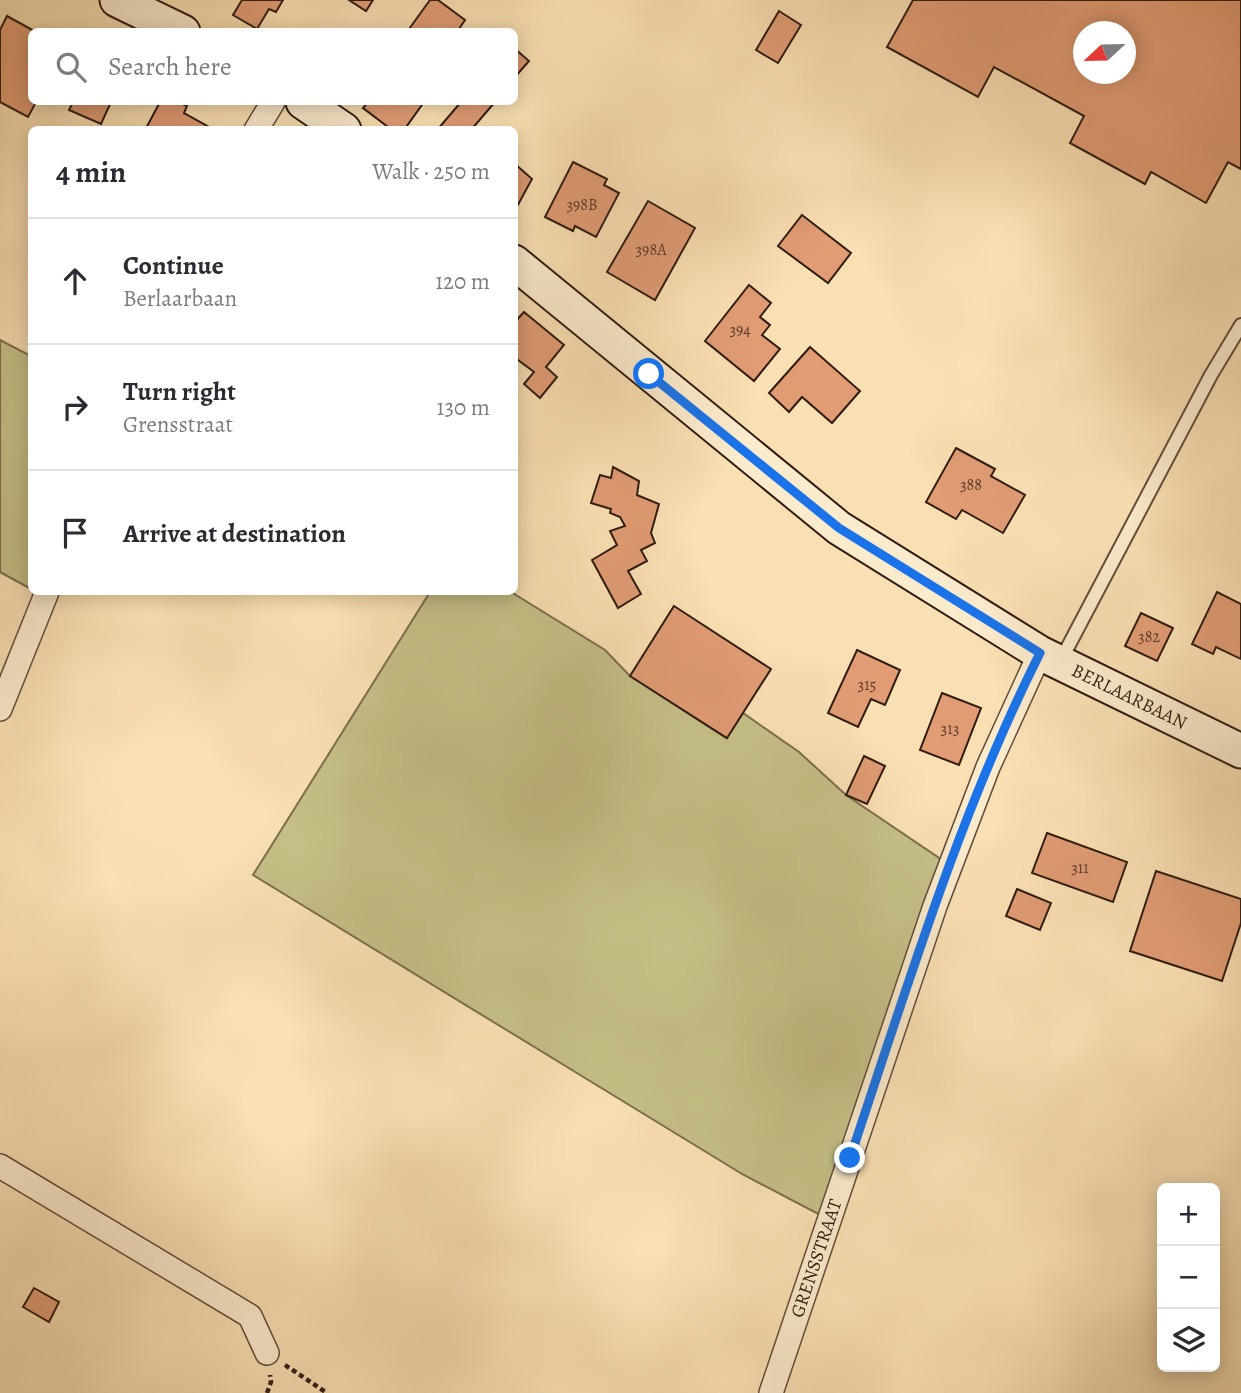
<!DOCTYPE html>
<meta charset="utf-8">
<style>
body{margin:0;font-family:Alegreya,serif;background:#f2f2f3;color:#2b2b33}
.controls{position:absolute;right:21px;bottom:21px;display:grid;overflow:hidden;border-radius:10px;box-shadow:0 4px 18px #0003}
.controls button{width:63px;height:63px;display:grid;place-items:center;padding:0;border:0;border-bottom:2px solid #e1e1e2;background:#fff;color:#2b2b33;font:35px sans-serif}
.compass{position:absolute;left:1073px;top:21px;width:63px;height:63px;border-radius:50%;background:#fff;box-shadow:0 4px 18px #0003;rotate:248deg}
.stop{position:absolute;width:21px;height:21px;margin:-16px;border:5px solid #1a73e8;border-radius:50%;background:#fff}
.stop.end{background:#1a73e8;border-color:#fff;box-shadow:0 2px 7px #0008}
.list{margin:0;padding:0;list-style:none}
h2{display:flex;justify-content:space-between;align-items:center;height:91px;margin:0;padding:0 28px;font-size:30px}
h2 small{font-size:23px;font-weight:400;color:#7c7c81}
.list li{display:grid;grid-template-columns:46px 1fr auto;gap:21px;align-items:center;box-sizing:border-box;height:126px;padding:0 28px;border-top:2px solid #e1e1e2}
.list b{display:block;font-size:26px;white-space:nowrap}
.list p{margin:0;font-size:23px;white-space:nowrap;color:#7c7c81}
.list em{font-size:23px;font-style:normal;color:#7c7c81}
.icon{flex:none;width:38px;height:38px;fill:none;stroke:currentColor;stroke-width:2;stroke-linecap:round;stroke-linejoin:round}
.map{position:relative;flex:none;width:1241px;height:1393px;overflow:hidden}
.search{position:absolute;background:#fff;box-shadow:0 4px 18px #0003;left:28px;top:28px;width:490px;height:77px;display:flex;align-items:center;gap:18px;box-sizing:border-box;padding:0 24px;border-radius:10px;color:#7c7c81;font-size:26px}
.panel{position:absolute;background:#fff;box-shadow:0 4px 18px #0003;left:28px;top:126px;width:490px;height:469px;border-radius:10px}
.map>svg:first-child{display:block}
.green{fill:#c5c087;stroke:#7a6e4d;stroke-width:2}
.building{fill:#e19c74;stroke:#301c13;stroke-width:2;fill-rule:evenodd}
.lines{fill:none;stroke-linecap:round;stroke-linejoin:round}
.lane-casing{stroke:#624d3b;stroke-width:16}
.street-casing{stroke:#624d3b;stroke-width:26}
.secondary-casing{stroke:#301c13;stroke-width:37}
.path{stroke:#301c13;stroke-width:4.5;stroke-dasharray:5 3.5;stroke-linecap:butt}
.lane{stroke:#fbebcd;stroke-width:12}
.street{stroke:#fbebcd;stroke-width:23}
.secondary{stroke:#fbebcd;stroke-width:33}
.route{stroke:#1a73e8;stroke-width:9}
.labels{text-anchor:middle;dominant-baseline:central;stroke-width:5;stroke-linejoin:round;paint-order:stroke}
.number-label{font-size:16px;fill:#5c3c2b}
.street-label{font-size:19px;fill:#301c13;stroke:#fbebcd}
</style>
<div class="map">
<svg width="1241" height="1393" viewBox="0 0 1241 1393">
<rect width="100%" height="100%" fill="#f9e0b2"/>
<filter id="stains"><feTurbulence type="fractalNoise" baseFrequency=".00286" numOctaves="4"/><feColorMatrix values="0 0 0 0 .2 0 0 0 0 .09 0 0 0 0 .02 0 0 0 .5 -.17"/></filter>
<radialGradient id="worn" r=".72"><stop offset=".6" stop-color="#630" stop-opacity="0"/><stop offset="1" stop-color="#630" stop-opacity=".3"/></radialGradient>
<g class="green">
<polygon points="0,340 31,356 31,589 0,572"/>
<polygon points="430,592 511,592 605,650 630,676 726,738 743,713 799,752 846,795 945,862 826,1218 742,1174 253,875"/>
</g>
<g class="building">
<polygon points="242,0 283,0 276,12 269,9 257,29 233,15"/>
<polygon points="349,0 373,0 366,11"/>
<polygon points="430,0 438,0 465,20 457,32 407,32"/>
<path d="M913,0H1241V169L1228,162L1206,203L1151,172L1145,184L1070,143L1084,116L994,67L978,97L887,47ZM1084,32H1126V74H1084Z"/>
<polygon points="779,11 801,25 778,63 756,50"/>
<polygon points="7,16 36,32 32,32 32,102 36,102 28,117 0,102 0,30"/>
<polygon points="514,48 529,61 514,78"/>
<polygon points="73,102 111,102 101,124 69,110"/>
<polygon points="160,102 179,102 187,106 184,113 209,127 208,130 145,130"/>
<polygon points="368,102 424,102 404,130 392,130 363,108"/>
<polygon points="461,102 495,102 471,130 437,130"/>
<polygon points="573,162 607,179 604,185 619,193 596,237 575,226 573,231 545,217"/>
<polygon points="515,164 532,179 514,212 514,164"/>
<polygon points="648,201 695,228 655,300 607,272"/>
<polygon points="802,215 851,253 828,283 778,246"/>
<polygon points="749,285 771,303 760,317 770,325 762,335 780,349 754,381 705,341"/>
<polygon points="524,312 564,345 546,367 557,377 540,398 524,384 534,372 514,357 514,323"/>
<polygon points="810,347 860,391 832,423 802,397 789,412 769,393"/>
<polygon points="956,448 995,469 991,476 1025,495 1003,533 962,510 956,519 926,502"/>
<polygon points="613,467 639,481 637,495 659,504 651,533 655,543 641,550 647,561 628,571 641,594 618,608 592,560 617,545 610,531 625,526 620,517 610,513 611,509 591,503 600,475 611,478"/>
<polygon points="1217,592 1241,604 1241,659 1216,647 1213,654 1192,644"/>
<polygon points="674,606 771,669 727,738 630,676"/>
<polygon points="1141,613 1173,628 1157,661 1125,646"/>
<polygon points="857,650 900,670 885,705 871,699 858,727 828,713"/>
<polygon points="942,693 981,708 959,765 920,750"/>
<polygon points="864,756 885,766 867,804 846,795"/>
<polygon points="1047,833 1127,862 1113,902 1032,873"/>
<polygon points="1156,871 1241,899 1241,923 1222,981 1130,951"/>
<polygon points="1017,889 1051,903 1040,930 1006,916"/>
<polygon points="34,1288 59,1302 49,1322 23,1307"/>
</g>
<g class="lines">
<g class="lane-casing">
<polyline id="lane" points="1061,660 1211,375 1241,325"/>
</g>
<g class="street-casing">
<g id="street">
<polyline points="256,130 273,102"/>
<polyline points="0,709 47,592"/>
<polyline points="0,1166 250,1316 267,1353"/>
<path id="s1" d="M771,1393L935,906L988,767L1040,653"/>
</g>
</g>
<g class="secondary-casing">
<g id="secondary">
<polyline points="117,0 183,32"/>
<polyline points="303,102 344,130"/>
<path id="s2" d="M514,262L839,528L1040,653L1241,751"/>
</g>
</g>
<g class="path">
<polyline points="285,1365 327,1393"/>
<polyline points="267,1393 271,1382 270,1375"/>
</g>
<use href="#lane" class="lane"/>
<use href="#street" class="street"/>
<use href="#secondary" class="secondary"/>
</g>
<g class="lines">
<path class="route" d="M649,374L839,528L1040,653C959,814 907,988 850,1158"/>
</g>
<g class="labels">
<g class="number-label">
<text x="582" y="205">398B</text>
<text x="651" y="250">398A</text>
<text x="740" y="330">394</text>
<text x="971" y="485">388</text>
<text x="1149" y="637">382</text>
<text x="867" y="685">315</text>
<text x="950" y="729">313</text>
<text x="1080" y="868">311</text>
</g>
<g class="street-label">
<text stroke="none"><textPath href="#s2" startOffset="756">BERLAARBAAN</textPath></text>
<text stroke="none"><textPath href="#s1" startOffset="142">GRENSSTRAAT</textPath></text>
</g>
</g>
<rect width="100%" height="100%" filter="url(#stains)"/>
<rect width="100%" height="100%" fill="url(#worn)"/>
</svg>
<div class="controls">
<button>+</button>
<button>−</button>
<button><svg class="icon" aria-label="layers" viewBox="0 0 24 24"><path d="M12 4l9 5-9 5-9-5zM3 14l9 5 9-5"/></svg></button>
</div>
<svg class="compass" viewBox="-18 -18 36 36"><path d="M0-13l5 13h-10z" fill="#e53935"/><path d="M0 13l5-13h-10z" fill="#7c7c81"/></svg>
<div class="stop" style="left:649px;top:374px"></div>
<div class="stop end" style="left:850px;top:1158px"></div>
<div class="search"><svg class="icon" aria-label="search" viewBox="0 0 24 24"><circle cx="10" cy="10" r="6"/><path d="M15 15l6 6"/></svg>Search here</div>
<section class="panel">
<h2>4 min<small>Walk · 250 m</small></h2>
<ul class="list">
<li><svg class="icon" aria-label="ahead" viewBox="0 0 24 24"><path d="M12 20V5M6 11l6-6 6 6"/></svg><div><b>Continue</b><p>Berlaarbaan</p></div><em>120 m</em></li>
<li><svg class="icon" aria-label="right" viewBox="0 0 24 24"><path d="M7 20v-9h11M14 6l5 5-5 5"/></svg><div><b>Turn right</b><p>Grensstraat</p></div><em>130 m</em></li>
<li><svg class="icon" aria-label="arrive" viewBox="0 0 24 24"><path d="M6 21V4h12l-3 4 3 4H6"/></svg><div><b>Arrive at destination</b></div></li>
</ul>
</section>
</div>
